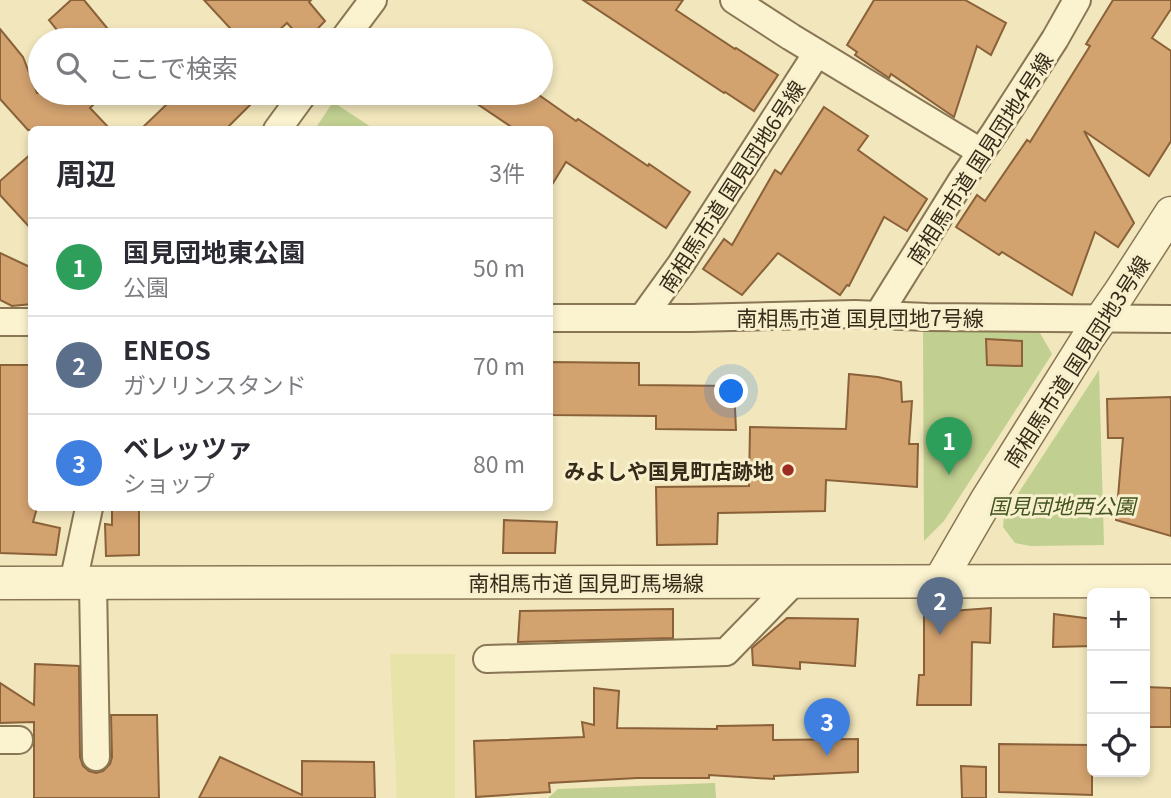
<!DOCTYPE html>
<html lang="ja">
<meta charset="utf-8">
<style>
body{margin:0;font-family:Georgia,"Noto Sans JP",serif;background:#f7f7f7;color:#2b2b33}
.controls{position:absolute;right:21px;bottom:21px;display:grid;overflow:hidden;border-radius:10px;box-shadow:0 4px 10px #0003}
.controls button{width:63px;height:63px;display:grid;place-items:center;padding:0;border:0;border-bottom:2px solid #e1e1e2;background:#fff;color:#2b2b33;font:35px sans-serif}
.you{position:absolute;left:732px;top:392px;width:24px;height:24px;margin:-18px;border:5px solid #fff;border-radius:50%;background:#1a73e8;box-shadow:0 0 0 10px #1a73e833}
.badge{display:grid;place-items:center;width:46px;height:46px;border-radius:50%;background:#9c2c21;color:#fff;font-size:23px;font-weight:700}
.pin{position:absolute;translate:-50% -58px;filter:drop-shadow(0 2px 4px #0008)}
.pin::after{content:'';position:absolute;top:37px;width:24px;height:21px;background:inherit;clip-path:polygon(0 0,100% 0,50% 100%)}
.list{margin:0;padding:0;list-style:none}
h2{display:flex;justify-content:space-between;align-items:center;height:91px;margin:0;padding:0 28px;font-size:30px}
h2 small{font-size:23px;font-weight:400;color:#7c7c81}
.list li{display:grid;grid-template-columns:46px 1fr auto;gap:21px;align-items:center;box-sizing:border-box;height:98px;padding:0 28px;border-top:2px solid #e1e1e2}
.list b{display:block;font-size:26px;white-space:nowrap}
.list p{margin:0;font-size:23px;white-space:nowrap;color:#7c7c81}
.list em{font-size:23px;font-style:normal;color:#7c7c81}
.icon{flex:none;width:38px;height:38px;fill:none;stroke:currentColor;stroke-width:2;stroke-linecap:round;stroke-linejoin:round}
.map{position:relative;flex:none;width:1171px;height:798px;overflow:hidden}
.search{position:absolute;background:#fff;box-shadow:0 4px 10px #0003;left:28px;top:28px;width:525px;height:77px;display:flex;align-items:center;gap:18px;box-sizing:border-box;padding:0 24px;border-radius:38px;color:#7c7c81;font-size:26px}
.panel{position:absolute;background:#fff;box-shadow:0 4px 10px #0003;left:28px;top:126px;width:525px;height:385px;border-radius:10px}
.map>svg:first-child{display:block}
.farmland{fill:#e7e3a9}
.green{fill:#c1cf90}
.building{fill:#d2a26f;stroke:#8a6139;stroke-width:2}
.lines{fill:none;stroke-linecap:round;stroke-linejoin:round}
.minor-casing{stroke:#897654;stroke-width:30}
.tertiary-casing{stroke:#897654;stroke-width:35}
.minor{stroke:#fbf3cf;stroke-width:26}
.tertiary{stroke:#fbf3cf;stroke-width:32}
.poi-dot{fill:#9c2c21;stroke:#f8efcc;stroke-width:2.5}
.labels{text-anchor:middle;dominant-baseline:central;stroke-width:6;stroke-linejoin:round;paint-order:stroke}
.street-label{font-size:21px;fill:#372b1a;stroke:#f8efcc}
.poi-label{font-size:21px;font-weight:bold;fill:#372b1a;stroke:#f8efcc;text-anchor:end}
.park-label{font-size:21px;font-style:italic;fill:#425520;stroke:#f8efcc}
</style>
<div class="map">
<svg width="1171" height="798" viewBox="0 0 1171 798">
<rect width="100%" height="100%" fill="#f1e6bc"/>
<polygon class="farmland" points="390,654 455,654 455,798 397,798"/>
<g class="green">
<polygon points="333,102 374,129 315,129"/>
<polygon points="1039,331 1052,354 944,521 924,541 923,332"/>
<polygon points="1099,370 1104,545 1031,546 1015,543 1003,527 1004,517 1008,509"/>
<polygon points="715,783 716,798 548,798 558,789"/>
</g>
<g class="building">
<polygon points="71,0 84,0 117,40 65,40 49,20"/>
<polygon points="204,0 311,0 309,2 325,21 307,40 303,40 287,23 268,40 241,40"/>
<polygon points="583,0 683,0 676,10 735,49 736,48 778,75 754,111 725,92 724,93"/>
<polygon points="874,0 965,0 1006,23 991,55 977,46 954,117 891,74 889,78 855,55 857,52 847,45"/>
<polygon points="1113,0 1171,0 1171,9 1152,38 1171,51 1171,141 1149,176 1084,131 1134,223 1118,247 1095,232 1072,295 1002,252 999,255 956,227 977,195 985,201 1027,140 1030,142 1090,46 1086,44"/>
<polygon points="0,29 23,57 37,93 105,93 90,108 111,130 28,130 0,99"/>
<polygon points="155,93 262,93 225,130 140,130 166,105"/>
<polygon points="461,93 536,93 576,121 578,119 648,166 649,164 690,192 666,228 566,162 550,188 550,130 516,130"/>
<polygon points="824,107 868,136 858,150 927,199 907,231 884,217 849,286 847,285 840,295 778,253 742,295 703,269 724,239 732,245 775,170 781,174"/>
<polygon points="32,153 32,230 0,195 0,181"/>
<polygon points="0,253 32,268 32,304 12,306 0,300"/>
<polygon points="986,339 1022,341 1022,366 987,365"/>
<polygon points="550,362 639,363 639,385 734,386 736,430 656,429 656,416 550,415"/>
<polygon points="0,365 32,365 32,508 37,508 33,522 60,528 56,555 0,553"/>
<polygon points="849,374 878,377 901,382 902,402 912,401 909,444 918,444 917,487 826,480 825,511 718,513 717,544 657,545 656,487 749,486 750,427 846,429"/>
<polygon points="1171,397 1171,536 1116,520 1123,438 1108,438 1107,399"/>
<polygon points="112,508 139,508 139,555 106,556 105,524 112,525"/>
<polygon points="504,520 557,522 555,553 503,553"/>
<polygon points="991,608 990,643 972,642 971,705 917,705 919,675 924,675 924,613"/>
<polygon points="673,609 673,638 518,642 520,611"/>
<polygon points="1054,614 1092,619 1092,646 1053,647"/>
<polygon points="787,618 858,619 855,666 800,662 800,669 753,665 752,648"/>
<polygon points="35,664 79,666 80,757 83,766 89,771 96,773 103,771 110,764 112,757 111,715 157,715 159,798 34,798 34,722 0,723 0,683 34,705"/>
<polygon points="1145,687 1171,688 1171,727 1145,727"/>
<polygon points="594,688 619,691 617,728 717,729 717,726 773,725 773,740 858,739 858,772 774,776 774,779 709,775 709,778 637,778 549,783 550,792 476,797 474,741 584,737 582,722 594,725"/>
<polygon points="999,744 1092,745 1092,795 999,792"/>
<polygon points="220,757 302,795 302,761 374,762 375,798 199,798"/>
<polygon points="961,766 986,767 986,798 962,798"/>
</g>
<g class="lines">
<g class="minor-casing">
<g id="minor">
<polyline points="734,0 791,37 981,152"/>
<polyline points="343,40 373,0"/>
<polyline points="277,130 304,93"/>
<polyline points="878,315 962,180 995,132 1055,39 1077,0"/>
<polyline points="550,318 691,318 855,314 927,317 1171,319"/>
<polyline points="642,318 681,264 817,53"/>
<polyline points="0,322 32,322"/>
<polyline points="73,583 89,508"/>
<polyline points="93,583 96,757"/>
<polyline points="487,659 726,652 795,581"/>
<polyline points="0,740 19,740"/>
</g>
</g>
<g class="tertiary-casing">
<g id="tertiary">
<polyline points="939,582 986,501 1088,338 1120,292 1171,213"/>
<polyline points="0,583 1171,581"/>
</g>
</g>
<use href="#minor" class="minor"/>
<use href="#tertiary" class="tertiary"/>
</g>
<circle class="poi-dot" cx="788" cy="470" r="7"/>
<g class="labels">
<g class="street-label">
<text transform="translate(979 158) rotate(-57)">南相馬市道 国見団地4号線</text>
<text transform="translate(731 186) rotate(-57)">南相馬市道 国見団地6号線</text>
<text x="860" y="317">南相馬市道 国見団地7号線</text>
<text transform="translate(1076 361) rotate(-57)">南相馬市道 国見団地3号線</text>
<text x="586" y="582">南相馬市道 国見町馬場線</text>
</g>
<g class="poi-label">
<text x="774" y="470">みよしや国見町店跡地</text>
</g>
<g class="park-label">
<text x="1062" y="505">国見団地西公園</text>
</g>
</g>
</svg>
<div class="controls">
<button>+</button>
<button>−</button>
<button><svg class="icon" aria-label="locate" viewBox="0 0 24 24"><circle cx="12" cy="12" r="6"/><path d="M12 2v4M12 18v4M2 12h4M18 12h4"/></svg></button>
</div>
<div class="you"></div>
<div class="pin badge" style="left:949px;top:475px;background:#2e9e5b">1</div>
<div class="pin badge" style="left:940px;top:635px;background:#5c6f8a">2</div>
<div class="pin badge" style="left:827px;top:756px;background:#3f7fe0">3</div>
<div class="search"><svg class="icon" aria-label="search" viewBox="0 0 24 24"><circle cx="10" cy="10" r="6"/><path d="M15 15l6 6"/></svg>ここで検索</div>
<section class="panel">
<h2>周辺<small>3件</small></h2>
<ul class="list">
<li><span class="badge" style="background:#2e9e5b">1</span><div><b>国見団地東公園</b><p>公園</p></div><em>50 m</em></li>
<li><span class="badge" style="background:#5c6f8a">2</span><div><b>ENEOS</b><p>ガソリンスタンド</p></div><em>70 m</em></li>
<li><span class="badge" style="background:#3f7fe0">3</span><div><b>ベレッツァ</b><p>ショップ</p></div><em>80 m</em></li>
</ul>
</section>
</div>
